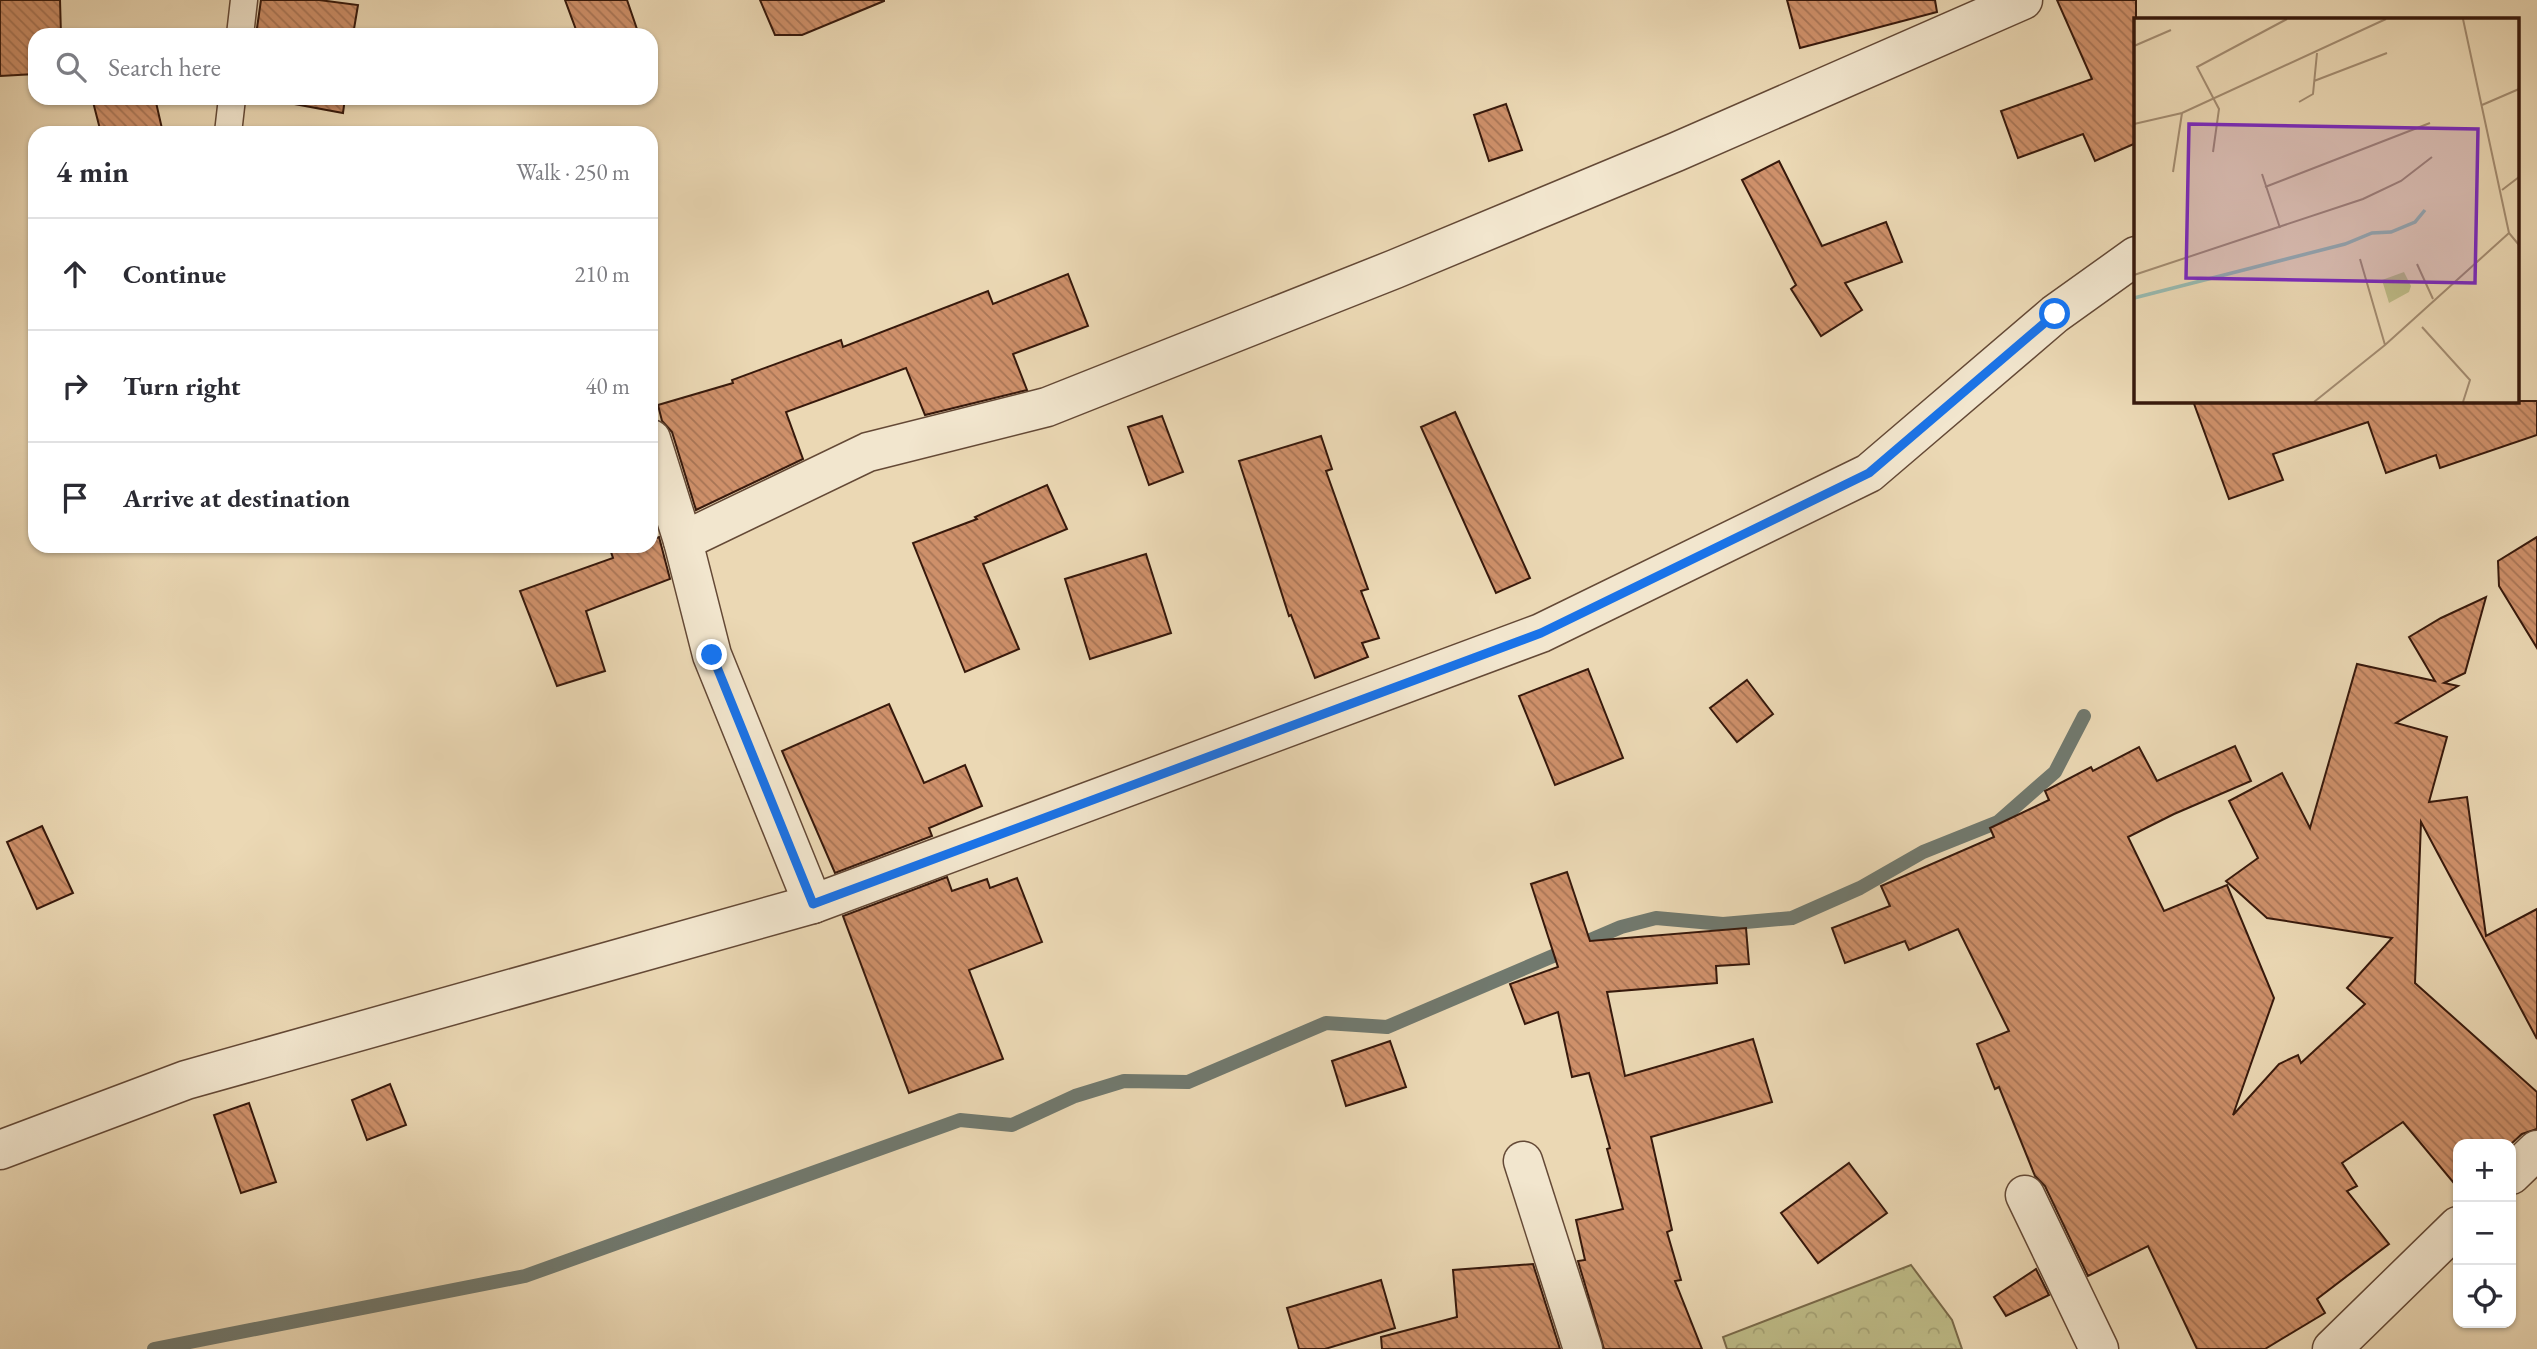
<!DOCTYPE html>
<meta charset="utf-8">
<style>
body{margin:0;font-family:"EB Garamond",serif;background:#f7f7f7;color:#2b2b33}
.controls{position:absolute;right:21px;bottom:21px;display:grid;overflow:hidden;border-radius:14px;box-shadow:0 2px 5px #0004}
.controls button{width:63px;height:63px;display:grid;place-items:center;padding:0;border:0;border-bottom:2px solid #e1e1e2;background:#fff;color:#2b2b33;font:35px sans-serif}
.stop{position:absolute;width:21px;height:21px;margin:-16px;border:5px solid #1a73e8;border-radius:50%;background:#fff}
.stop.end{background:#1a73e8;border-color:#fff;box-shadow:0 2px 7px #0008}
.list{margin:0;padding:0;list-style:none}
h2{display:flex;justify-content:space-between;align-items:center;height:91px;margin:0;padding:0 28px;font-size:30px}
h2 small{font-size:23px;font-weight:400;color:#7c7c81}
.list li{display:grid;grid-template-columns:46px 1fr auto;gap:21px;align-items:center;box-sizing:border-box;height:112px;padding:0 28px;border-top:2px solid #e1e1e2}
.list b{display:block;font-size:26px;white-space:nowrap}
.list em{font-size:23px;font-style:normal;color:#7c7c81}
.icon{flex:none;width:38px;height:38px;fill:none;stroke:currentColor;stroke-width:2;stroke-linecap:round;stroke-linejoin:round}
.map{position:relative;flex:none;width:2537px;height:1349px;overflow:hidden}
.search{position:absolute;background:#fff;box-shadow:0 2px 5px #0004;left:28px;top:28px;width:630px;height:77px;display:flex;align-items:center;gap:18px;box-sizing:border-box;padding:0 24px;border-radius:21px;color:#7c7c81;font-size:26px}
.panel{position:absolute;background:#fff;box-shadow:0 2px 5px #0004;left:28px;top:126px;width:630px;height:427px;border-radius:21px}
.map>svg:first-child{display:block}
.forest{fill:url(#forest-crowns);stroke:#7a6a4a;stroke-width:2}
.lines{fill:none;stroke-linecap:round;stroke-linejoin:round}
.stream{stroke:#71796e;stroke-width:14}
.building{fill:url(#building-back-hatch);stroke:#37190c;stroke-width:2}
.lane-casing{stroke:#644936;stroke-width:29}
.street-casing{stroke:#644936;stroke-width:41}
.lane{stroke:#f2e6ce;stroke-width:26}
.street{stroke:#f2e6ce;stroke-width:38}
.route{stroke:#1a73e8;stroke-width:9}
.inset-river{fill:none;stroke:#98b9af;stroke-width:3.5}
.inset-road{fill:none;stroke:#a38c71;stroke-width:2}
.view{fill:#7b2cbf;fill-opacity:0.15;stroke:#7b2cbf;stroke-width:3.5}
.inset-edge{fill:none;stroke:#37190c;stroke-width:3.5}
</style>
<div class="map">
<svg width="2537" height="1349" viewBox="0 0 2537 1349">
<defs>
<pattern id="forest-crowns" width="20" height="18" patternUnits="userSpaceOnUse" patternTransform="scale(1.75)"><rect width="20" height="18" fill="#bebc88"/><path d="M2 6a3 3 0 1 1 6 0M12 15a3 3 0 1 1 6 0" fill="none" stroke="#a4a174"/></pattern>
<pattern id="building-back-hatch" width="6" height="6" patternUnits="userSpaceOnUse" patternTransform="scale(1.75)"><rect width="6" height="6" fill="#ce906a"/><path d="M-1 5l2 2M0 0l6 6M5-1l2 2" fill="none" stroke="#a87556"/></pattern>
</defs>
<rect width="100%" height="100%" fill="#ebd8b4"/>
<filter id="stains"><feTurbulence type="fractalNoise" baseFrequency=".00286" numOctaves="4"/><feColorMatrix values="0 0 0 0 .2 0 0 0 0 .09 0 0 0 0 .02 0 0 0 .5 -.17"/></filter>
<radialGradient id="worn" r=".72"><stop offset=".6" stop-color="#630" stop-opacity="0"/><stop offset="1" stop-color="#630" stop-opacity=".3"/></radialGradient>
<polygon class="forest" points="1911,1265 1952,1320 1962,1349 1727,1349 1723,1337"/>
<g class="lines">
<polyline class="stream" points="154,1349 525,1276 960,1120 1012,1125 1075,1096 1124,1081 1188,1082 1326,1023 1387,1027 1621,927 1656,918 1723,924 1792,918 1860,888 1923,852 1998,822 2055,772 2084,716"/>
</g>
<g class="building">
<polygon points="0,0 60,0 61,35 35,35 35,74 0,76"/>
<polygon points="261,0 319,0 358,5 353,35 256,35"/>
<polygon points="565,0 627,0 639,35 578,35"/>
<polygon points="760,0 884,0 884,1 802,35 775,35"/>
<polygon points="1787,0 1935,0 1937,12 1800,48"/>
<polygon points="2057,0 2136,0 2136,143 2095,161 2083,134 2018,158 2001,111 2092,79"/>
<polygon points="92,98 155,98 163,133 101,133"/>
<polygon points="262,98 345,98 343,113"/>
<polygon points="1506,104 1522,150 1489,161 1474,115"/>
<polygon points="1779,161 1822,246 1886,222 1902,262 1845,283 1862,310 1821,336 1791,289 1796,285 1742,180"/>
<polygon points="1068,274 1088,326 1013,354 1027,390 925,415 906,368 786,412 803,459 696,510 672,432 662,421 658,405 733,383 732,380 841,340 843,347 988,291 993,304"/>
<polygon points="2193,401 2537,401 2537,435 2440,468 2436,455 2386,473 2368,422 2273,454 2283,480 2229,499"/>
<polygon points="1455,412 1530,578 1496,593 1421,427"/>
<polygon points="1162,416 1183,472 1149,485 1128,427"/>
<polygon points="1321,436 1332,469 1326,471 1368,589 1361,591 1379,638 1362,643 1368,657 1315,678 1291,615 1289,616 1239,461"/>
<polygon points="1047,485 1067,529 983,564 1019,649 965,672 913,543 977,519 975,517"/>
<polygon points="659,537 670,579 586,611 605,671 557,686 520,591 613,558 609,546 651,546 651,540"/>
<polygon points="2537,537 2537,648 2499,586 2498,561"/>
<polygon points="1146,554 1171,633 1090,659 1065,579"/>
<polygon points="2486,597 2465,673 2444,683 2458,686 2396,723 2447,737 2429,802 2467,797 2486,936 2537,909 2537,1039 2421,822 2415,983 2537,1092 2537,1129 2522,1134 2511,1144 2458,1144 2458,1188 2403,1122 2342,1163 2357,1186 2347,1191 2389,1244 2317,1299 2325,1313 2265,1349 2197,1349 2148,1246 2088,1276 2045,1186 2035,1176 1999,1087 1995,1089 1977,1044 2009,1031 1958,929 1909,950 1905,941 1845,963 1832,928 1890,906 1881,886 1994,837 1990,828 2049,800 2045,791 2091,767 2093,771 2139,747 2157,781 2235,746 2251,781 2174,814 2128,837 2164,911 2227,885 2274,998 2233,1115 2279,1064 2298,1055 2301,1063 2365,1004 2347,988 2392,938 2267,918 2226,881 2258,858 2229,801 2282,773 2310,828 2357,664 2435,681 2409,637 2441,618"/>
<polygon points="1588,669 1623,758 1555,785 1519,696"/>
<polygon points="1747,680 1773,714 1737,742 1710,708"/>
<polygon points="889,704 924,783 965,765 982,806 929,828 932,836 835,873 782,751"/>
<polygon points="42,826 73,893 37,909 7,842"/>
<polygon points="1567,872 1590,941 1746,928 1749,964 1716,966 1717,983 1607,992 1625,1076 1753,1039 1772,1102 1651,1137 1672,1230 1667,1232 1681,1280 1675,1281 1702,1349 1604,1349 1578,1261 1585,1260 1576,1220 1623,1209 1607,1149 1610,1148 1589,1073 1572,1077 1558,1012 1525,1024 1510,984 1558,967 1531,884"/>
<polygon points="947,877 952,891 987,879 990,888 1017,878 1042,942 969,970 1003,1059 909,1093 843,916"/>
<polygon points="1390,1041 1406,1087 1346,1106 1332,1061"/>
<polygon points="390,1084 406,1125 367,1140 352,1100"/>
<polygon points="249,1103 276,1182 241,1193 214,1115"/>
<polygon points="1849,1163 1887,1213 1818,1263 1781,1213"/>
<polygon points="1533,1264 1560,1349 1382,1349 1381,1337 1457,1317 1453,1270"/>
<polygon points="2036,1269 2049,1295 2006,1316 1994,1297"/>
<polygon points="1381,1280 1395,1328 1325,1349 1299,1349 1287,1308"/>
</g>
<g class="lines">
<g class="lane-casing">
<g id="lane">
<polyline points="240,35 244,0"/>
<polyline points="228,133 232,98"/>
</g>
</g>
<g class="street-casing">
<g id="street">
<polyline points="651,439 683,541 712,655 813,904"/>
<polyline points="683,541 868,452 1047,407 1395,269 1676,152 2023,0"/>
<polyline points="0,1150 186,1080 813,904 1541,633 1869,473 2055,314 2136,256"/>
<polyline points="1523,1161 1583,1349"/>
<polyline points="2511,1175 2537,1150"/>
<polyline points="2025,1195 2099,1349"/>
<polyline points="2332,1349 2458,1226"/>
</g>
</g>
<use href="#lane" class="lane"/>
<use href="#street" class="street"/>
</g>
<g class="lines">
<polyline class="route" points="712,655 813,904 1541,633 1869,473 2055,314"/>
</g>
<g transform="translate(2134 18)">
<rect width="385" height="385" fill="#ebd8b4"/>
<path d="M270,254L277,268L275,274L255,285L248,262Z" fill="#bebc88"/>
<path class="inset-river" d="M0,280L211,226L238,215L257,214L281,204L291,192"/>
<path class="inset-road" d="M329,1L375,215L385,227M0,28L37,12M180,63L253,35M165,84L179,76L183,35M348,87L385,71M0,106L48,95L252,1M79,134L85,91L63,49L153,1M39,154L48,95M128,156L146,210M131,169L296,105M368,172L385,159M226,241L251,327M283,246L299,281M0,257L229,181L267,163L298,139M288,309L336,362L329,384M180,384L251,327L375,215"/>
<path class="view" d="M55,106L344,111L341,265L52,260Z"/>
<rect width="385" height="385" class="inset-edge"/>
</g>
<rect width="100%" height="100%" filter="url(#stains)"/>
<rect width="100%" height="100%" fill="url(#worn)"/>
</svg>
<div class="controls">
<button>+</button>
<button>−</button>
<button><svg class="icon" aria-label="locate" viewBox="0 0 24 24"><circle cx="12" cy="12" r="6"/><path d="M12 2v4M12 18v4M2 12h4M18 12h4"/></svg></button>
</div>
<div class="stop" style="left:2055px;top:314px"></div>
<div class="stop end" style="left:712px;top:655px"></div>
<div class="search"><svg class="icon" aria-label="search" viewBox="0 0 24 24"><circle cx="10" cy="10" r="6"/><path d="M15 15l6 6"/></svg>Search here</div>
<section class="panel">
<h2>4 min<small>Walk · 250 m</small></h2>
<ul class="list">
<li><svg class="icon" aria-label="ahead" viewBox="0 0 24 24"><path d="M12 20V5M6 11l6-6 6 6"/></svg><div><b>Continue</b></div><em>210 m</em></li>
<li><svg class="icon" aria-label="right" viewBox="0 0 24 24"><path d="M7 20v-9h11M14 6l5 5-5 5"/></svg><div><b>Turn right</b></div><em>40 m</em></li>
<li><svg class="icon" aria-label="arrive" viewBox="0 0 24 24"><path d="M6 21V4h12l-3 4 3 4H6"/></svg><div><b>Arrive at destination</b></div></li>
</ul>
</section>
</div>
